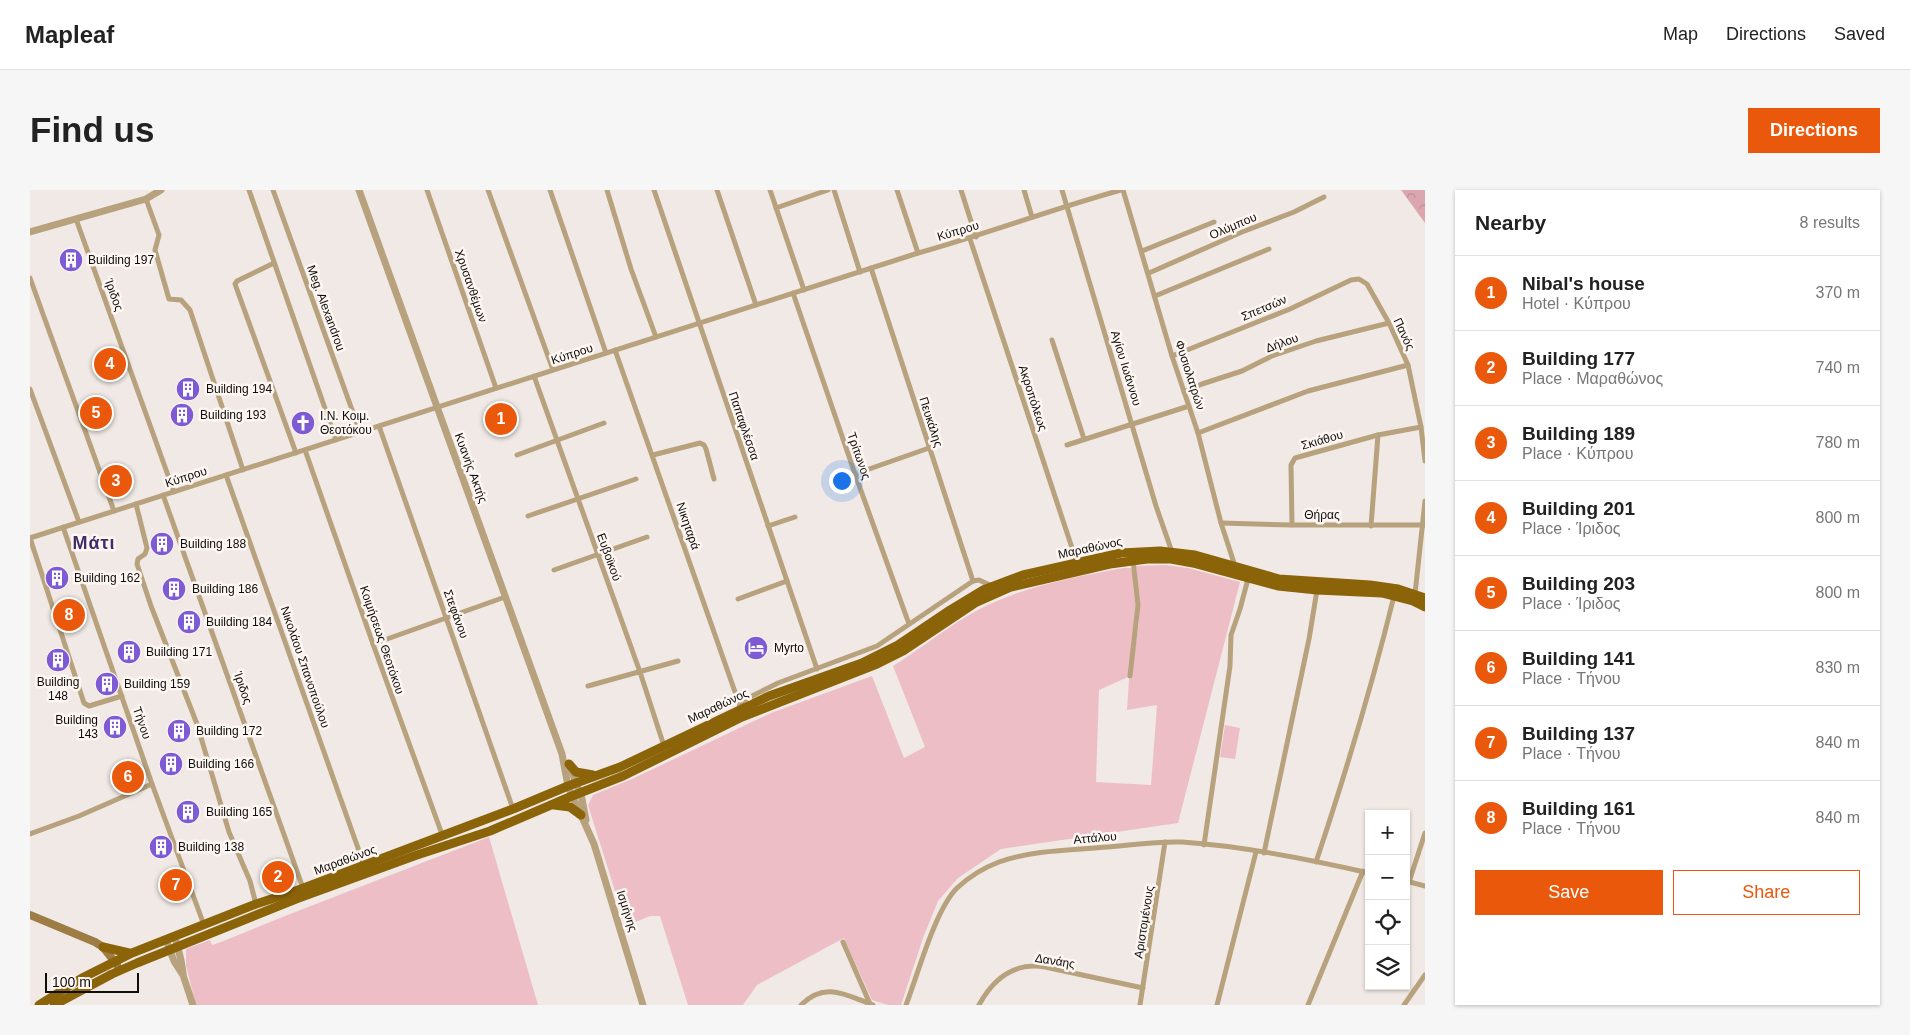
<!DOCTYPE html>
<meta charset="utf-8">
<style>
body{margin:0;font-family:Helvetica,sans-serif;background:#f6f6f6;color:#222}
.controls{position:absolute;right:15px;bottom:15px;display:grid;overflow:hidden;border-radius:0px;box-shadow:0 1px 4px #0004}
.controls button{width:45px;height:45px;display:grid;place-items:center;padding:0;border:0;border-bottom:1px solid #e0e0e0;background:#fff;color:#222;font:25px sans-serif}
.scale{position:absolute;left:15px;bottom:12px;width:94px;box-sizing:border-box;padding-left:5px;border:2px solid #0f0d0b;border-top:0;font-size:14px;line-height:18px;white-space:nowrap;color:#0f0d0b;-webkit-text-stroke:4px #fdf6f2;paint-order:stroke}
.you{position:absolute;left:811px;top:290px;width:18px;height:18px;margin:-12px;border:4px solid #fff;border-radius:50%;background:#1a73e8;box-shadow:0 0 0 8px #1a73e833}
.badge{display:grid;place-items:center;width:32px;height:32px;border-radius:50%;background:#ea580c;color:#fff;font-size:16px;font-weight:700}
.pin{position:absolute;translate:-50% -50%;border:2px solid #fff;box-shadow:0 1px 5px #0006}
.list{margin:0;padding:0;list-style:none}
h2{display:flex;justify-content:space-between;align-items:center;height:65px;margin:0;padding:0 20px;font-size:21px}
h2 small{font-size:16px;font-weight:400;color:#767676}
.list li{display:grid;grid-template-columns:32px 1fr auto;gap:15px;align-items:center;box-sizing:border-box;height:75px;padding:0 20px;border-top:1px solid #e0e0e0}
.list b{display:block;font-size:19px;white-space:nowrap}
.list p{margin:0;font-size:16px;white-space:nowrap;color:#767676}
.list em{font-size:16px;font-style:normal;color:#767676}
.actions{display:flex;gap:10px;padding:15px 20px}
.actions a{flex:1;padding:11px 0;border:1px solid #ea580c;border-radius:0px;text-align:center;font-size:18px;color:#ea580c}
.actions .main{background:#ea580c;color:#fff}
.icon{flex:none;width:28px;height:28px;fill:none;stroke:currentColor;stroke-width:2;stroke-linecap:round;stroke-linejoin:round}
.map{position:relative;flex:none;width:1395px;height:815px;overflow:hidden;border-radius:0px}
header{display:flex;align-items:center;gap:30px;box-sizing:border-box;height:70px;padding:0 25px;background:#fff;border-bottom:1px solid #e0e0e0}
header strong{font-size:24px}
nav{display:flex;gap:28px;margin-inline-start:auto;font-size:18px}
.intro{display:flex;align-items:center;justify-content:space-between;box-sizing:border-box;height:120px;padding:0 30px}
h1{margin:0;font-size:35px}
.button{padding:12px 22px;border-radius:0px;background:#ea580c;color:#fff;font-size:18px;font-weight:700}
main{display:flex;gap:30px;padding:0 30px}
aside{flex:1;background:#fff;border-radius:0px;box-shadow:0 1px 4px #0004}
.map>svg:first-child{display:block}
.grass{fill:#eebec6}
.forest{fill:url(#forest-crowns)}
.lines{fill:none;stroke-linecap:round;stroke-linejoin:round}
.minor{stroke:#b7a27d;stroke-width:5}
.tertiary{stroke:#b7a27d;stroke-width:7}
.secondary{stroke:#9e7d44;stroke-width:8}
.primary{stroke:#8b6309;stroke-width:9}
.labels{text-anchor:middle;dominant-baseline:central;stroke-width:5;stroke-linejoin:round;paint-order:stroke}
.street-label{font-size:12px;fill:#0f0d0b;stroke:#fdf6f2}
.poi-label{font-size:12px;fill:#0f0d0b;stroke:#fdf6f2;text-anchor:start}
.district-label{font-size:18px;font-weight:bold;letter-spacing:1px;fill:#3f2e6a;stroke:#fdf6f2}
</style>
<header>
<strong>Mapleaf</strong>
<nav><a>Map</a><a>Directions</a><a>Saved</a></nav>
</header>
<div class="intro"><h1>Find us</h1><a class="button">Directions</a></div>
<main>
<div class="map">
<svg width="1395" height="815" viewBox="0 0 1395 815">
<defs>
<pattern id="forest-crowns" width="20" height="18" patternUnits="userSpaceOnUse" patternTransform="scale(1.25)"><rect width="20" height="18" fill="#dca6af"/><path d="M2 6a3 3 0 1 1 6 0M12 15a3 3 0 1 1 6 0" fill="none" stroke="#bc8e95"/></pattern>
</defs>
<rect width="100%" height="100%" fill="#f0e9e5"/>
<g class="grass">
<path d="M1136,375L1158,378L1210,392L1148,633L971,659L928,688L908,711L893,748L871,815H858L842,810L814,748L727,795L713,815H658L630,726H620L596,736L558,615L563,605L602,589L741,523L842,486L874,568L895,557L863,476C897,455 930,426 967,411C1006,394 1051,386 1093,378H1101L1103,380L1107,416L1098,487L1069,500L1066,592L1121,595L1127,515L1097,520L1099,489L1101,488L1109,431V415L1106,376Z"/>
<polygon points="1195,535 1210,538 1205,569 1190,567"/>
<polygon points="459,647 508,815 166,815 156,776 156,759 180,750 182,755 191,752 260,724"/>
</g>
<polygon class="forest" points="1371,0 1395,0 1395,33"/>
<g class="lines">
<g class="minor">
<polyline points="219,0 306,250"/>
<polyline points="243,0 330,242"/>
<polyline points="397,0 466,198"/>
<polyline points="458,0 523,180"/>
<polyline points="520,0 576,163"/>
<polyline points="577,0 601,79 626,147"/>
<polyline points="624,0 787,479"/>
<polyline points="687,0 726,115"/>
<polyline points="740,0 774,100"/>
<polyline points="804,0 830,82"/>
<polyline points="867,0 888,63"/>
<polyline points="931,0 946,47"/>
<polyline points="994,0 1002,27"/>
<polyline points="1032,0 1126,316 1142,362"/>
<polyline points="1093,0 1142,166 1168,243 1191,333 1205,376"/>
<polyline points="116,9 129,45 125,60 139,109 151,110 160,120 213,280"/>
<polyline points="746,18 798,0"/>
<polyline points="46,29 144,302"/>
<polyline points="940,49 1047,373"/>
<polyline points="1112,61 1184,32"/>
<polyline points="244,73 207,91 205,94 266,263"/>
<polyline points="841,78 943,391"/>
<polyline points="1119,83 1212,42 1264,22 1294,7"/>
<polyline points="0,88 84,321"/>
<polyline points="763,103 825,284 879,434"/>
<polyline points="1125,106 1239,59"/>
<polyline points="1022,150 1054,249"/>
<polyline points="585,160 711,519"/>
<polyline points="1142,166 1260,119 1321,90 1329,89 1337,94 1359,133 1378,175 1391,237 1395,271"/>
<polyline points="504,186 610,482 634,556"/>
<polyline points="0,199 49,332"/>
<polyline points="1154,202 1172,194 1212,181 1242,166 1286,151 1359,133"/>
<polyline points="349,236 483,619"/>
<polyline points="1168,243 1278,201 1378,175"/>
<polyline points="1037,255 1159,216"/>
<polyline points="275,260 343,454 413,647"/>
<polyline points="487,265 574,233"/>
<polyline points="623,265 670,253 674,255 676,259 684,289"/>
<polyline points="825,284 899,258"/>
<polyline points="196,285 334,675"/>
<polyline points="133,305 273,698"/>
<polyline points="106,314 117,358 115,364 108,369 107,374 121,416 167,534 199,642 220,691 226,714"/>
<polyline points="498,326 606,289"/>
<polyline points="1191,333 1262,335 1395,335"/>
<polyline points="1262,335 1261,275 1265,268 1348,245 1391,237"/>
<polyline points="738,336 765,327"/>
<polyline points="1341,336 1348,245"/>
<polyline points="33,337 122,594 174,735"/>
<path d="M0,348L888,63C956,44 1022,19 1091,0"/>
<polyline points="0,348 54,513 59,516 92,506"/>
<polyline points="524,380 617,347"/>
<polyline points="1385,404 1395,311"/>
<polyline points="708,409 757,391"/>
<polyline points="343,454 475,407"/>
<polyline points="1100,486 1108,415 1103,370"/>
<polyline points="558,496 648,471"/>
<polyline points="711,519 712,511 748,493 847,456 943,391 949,390 962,396"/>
<polyline points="0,644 49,626 122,594"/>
<polyline points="1174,655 1200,476 1201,445 1210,419 1218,389"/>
<polyline points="1234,663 1279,449 1287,400"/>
<path d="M1286,672C1315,585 1342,496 1364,406"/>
<polyline points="1376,691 1395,696"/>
<polyline points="1379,692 1395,643"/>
<polyline points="813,752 840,814"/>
<path d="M771,815C795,791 816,805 843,815"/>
<path d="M876,815C888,784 905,720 927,698C939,687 953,678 969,672C1002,660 1042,660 1077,657C1102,655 1127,651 1152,652C1214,656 1278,669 1339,683"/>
<path d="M949,815C963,789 984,772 1015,777L1113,798"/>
<polyline points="1110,815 1135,652"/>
<polyline points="1187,815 1226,662"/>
<polyline points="1278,815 1333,681"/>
<polyline points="1374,815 1395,785"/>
</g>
<g class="tertiary">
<polyline points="329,0 532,564 538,596 564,654 613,815"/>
<polyline points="0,42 116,9 131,0"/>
<polyline points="541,579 552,609 556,630"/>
<polyline points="145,747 151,770 153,783"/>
<polyline points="136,750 144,771 153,785 163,815"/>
</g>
<polyline class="secondary" points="0,725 65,752 73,757 87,775"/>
<g class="primary">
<polyline points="539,574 546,582 563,585"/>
<polyline points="524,615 540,617 551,625"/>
<polyline points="73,757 99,763"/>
<polyline points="9,815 52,788 102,763 226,714 263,702 483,619 538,596 590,577 739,506 832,473 868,455 920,420 953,400 993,385 1091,363 1130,361 1165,365 1249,389 1340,395 1368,399 1395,408"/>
<polyline points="24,815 82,784 107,773 266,709 384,666 460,641 542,606 593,586 712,527 847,474 873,461 945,413 981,397 1080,374 1117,369 1141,369 1163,373 1248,396 1287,400 1352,403 1383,411 1395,417"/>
</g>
</g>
<defs>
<g id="building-disc" transform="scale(1.25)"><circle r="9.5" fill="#7e5ad4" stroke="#fdf6f2"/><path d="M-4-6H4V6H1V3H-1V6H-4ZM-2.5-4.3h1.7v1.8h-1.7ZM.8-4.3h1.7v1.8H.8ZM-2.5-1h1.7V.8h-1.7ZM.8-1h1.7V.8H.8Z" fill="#fff"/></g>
<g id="church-disc" transform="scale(1.25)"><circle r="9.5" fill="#7e5ad4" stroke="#fdf6f2"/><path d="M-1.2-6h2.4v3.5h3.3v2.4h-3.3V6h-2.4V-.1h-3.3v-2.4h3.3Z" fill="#fff"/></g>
<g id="hotel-disc" transform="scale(1.25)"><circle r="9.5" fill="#7e5ad4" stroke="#fdf6f2"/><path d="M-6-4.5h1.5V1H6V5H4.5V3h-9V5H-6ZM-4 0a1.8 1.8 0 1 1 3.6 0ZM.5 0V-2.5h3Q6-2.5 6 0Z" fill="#fff"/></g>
</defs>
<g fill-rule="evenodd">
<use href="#building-disc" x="41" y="70"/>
<use href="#building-disc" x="158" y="199"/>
<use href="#building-disc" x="152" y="225"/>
<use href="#church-disc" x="273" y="233"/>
<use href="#building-disc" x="132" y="354"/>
<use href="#building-disc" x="27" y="388"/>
<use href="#building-disc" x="144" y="399"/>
<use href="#building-disc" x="159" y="432"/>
<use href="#hotel-disc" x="726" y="458"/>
<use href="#building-disc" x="99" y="462"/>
<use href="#building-disc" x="28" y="470"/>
<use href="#building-disc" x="77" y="494"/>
<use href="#building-disc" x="85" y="537"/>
<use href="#building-disc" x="149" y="541"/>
<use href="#building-disc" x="141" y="574"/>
<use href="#building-disc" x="158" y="622"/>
<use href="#building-disc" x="131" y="657"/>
</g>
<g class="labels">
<g class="street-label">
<text transform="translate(1203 36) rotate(-23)">Ολύμπου</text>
<text transform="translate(928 41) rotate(-17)">Κύπρου</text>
<text transform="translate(441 96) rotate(71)">Χρυσανθέμων</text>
<text transform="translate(84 105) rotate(70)">Ίριδος</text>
<text transform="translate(296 118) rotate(70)">Meg. Alexandrou</text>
<text transform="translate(1234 118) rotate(-23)">Σπετσών</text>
<text transform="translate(1374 144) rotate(65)">Πανός</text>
<text transform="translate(1252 153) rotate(-20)">Δήλου</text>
<text transform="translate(542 164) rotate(-18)">Κύπρου</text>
<text transform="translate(1096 178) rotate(73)">Αγίου Ιωάννου</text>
<text transform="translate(1160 185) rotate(72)">Φυσιολατρών</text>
<text transform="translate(1003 208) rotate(72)">Ακροπόλεως</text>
<text transform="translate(901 232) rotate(72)">Πευκάλης</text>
<text transform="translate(714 236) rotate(71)">Παπαφλέσσα</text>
<text transform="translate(1292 250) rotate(-16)">Σκιάθου</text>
<text transform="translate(829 266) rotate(71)">Τρίτωνος</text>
<text transform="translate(441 278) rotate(70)">Κυανής Ακτής</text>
<text transform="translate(156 287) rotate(-18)">Κύπρου</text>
<text x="1292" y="325">Θήρας</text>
<text transform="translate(658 336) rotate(71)">Νικηταρά</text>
<text transform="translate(1060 358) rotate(-12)">Μαραθώνος</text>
<text transform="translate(579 367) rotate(70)">Ευβοϊκού</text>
<text transform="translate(426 424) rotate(70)">Στεφάνου</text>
<text transform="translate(352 450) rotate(71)">Κοιμήσεως Θεοτόκου</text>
<text transform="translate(275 477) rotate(71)">Νικολάου Σπανοπούλου</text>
<text transform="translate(213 498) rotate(71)">Ίριδος</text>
<text transform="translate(688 516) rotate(-25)">Μαραθώνος</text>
<text transform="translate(112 533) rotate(71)">Τήνου</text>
<text transform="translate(1065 648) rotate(-5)">Αττάλου</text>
<text transform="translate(315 670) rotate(-20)">Μαραθώνος</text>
<text transform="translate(597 721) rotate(72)">Ισμήνης</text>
<text transform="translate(1114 732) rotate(-81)">Αριστομένους</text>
<text transform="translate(1025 771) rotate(9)">Δανάης</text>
</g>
<g class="poi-label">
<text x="58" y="70">Building 197</text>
<text x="176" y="199">Building 194</text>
<text x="170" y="225">Building 193</text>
<text x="290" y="226">Ι.Ν. Κοιμ.<tspan x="290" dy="14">Θεοτόκου</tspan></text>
<text x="150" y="354">Building 188</text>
<text x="44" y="388">Building 162</text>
<text x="162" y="399">Building 186</text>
<text x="176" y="432">Building 184</text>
<text x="744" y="458">Myrto</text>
<text x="116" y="462">Building 171</text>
<text x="28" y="492" text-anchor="middle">Building<tspan x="28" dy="14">148</tspan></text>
<text x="94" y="494">Building 159</text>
<text x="68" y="530" text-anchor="end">Building<tspan x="68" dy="14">143</tspan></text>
<text x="166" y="541">Building 172</text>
<text x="158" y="574">Building 166</text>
<text x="176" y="622">Building 165</text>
<text x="148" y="657">Building 138</text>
</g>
<g class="district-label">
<text x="64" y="353">Μάτι</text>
</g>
</g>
</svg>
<div class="controls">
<button>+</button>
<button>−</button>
<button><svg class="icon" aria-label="locate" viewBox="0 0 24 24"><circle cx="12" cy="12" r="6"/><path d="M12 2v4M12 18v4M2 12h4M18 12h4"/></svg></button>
<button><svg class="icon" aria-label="layers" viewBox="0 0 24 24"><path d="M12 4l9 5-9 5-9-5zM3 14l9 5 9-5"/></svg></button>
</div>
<div class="scale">100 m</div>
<div class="you"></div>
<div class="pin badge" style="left:471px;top:229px">1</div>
<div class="pin badge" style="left:248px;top:687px">2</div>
<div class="pin badge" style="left:86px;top:291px">3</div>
<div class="pin badge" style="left:80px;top:174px">4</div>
<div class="pin badge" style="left:66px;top:223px">5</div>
<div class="pin badge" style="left:98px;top:587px">6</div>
<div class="pin badge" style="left:146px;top:695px">7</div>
<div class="pin badge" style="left:39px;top:425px">8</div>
</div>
<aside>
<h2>Nearby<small>8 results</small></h2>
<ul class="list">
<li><span class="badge">1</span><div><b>Nibal's house</b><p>Hotel · Κύπρου</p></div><em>370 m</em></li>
<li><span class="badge">2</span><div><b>Building 177</b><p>Place · Μαραθώνος</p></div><em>740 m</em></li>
<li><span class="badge">3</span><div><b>Building 189</b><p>Place · Κύπρου</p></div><em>780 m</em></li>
<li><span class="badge">4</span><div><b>Building 201</b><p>Place · Ίριδος</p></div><em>800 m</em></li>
<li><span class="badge">5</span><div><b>Building 203</b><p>Place · Ίριδος</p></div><em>800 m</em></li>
<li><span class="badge">6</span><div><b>Building 141</b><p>Place · Τήνου</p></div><em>830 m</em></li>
<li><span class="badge">7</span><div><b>Building 137</b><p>Place · Τήνου</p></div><em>840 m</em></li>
<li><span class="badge">8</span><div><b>Building 161</b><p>Place · Τήνου</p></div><em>840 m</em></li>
</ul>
<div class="actions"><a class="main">Save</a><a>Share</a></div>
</aside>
</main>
